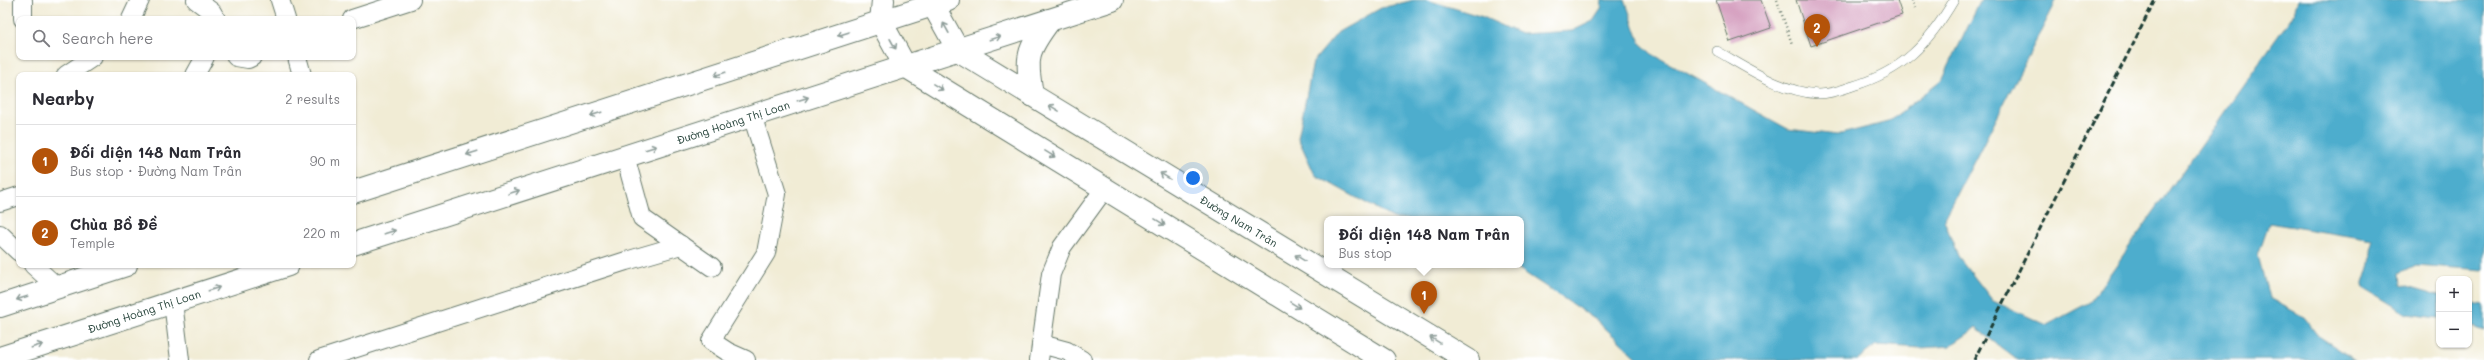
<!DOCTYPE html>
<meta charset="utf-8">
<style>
body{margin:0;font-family:Mali,sans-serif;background:#f2f2f3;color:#2b2b33}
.controls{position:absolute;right:12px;bottom:12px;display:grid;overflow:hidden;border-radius:8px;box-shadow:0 1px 3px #0004}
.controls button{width:36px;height:36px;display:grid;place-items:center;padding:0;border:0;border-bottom:1px solid #e1e1e2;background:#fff;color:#2b2b33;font:20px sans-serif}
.you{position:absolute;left:1193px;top:178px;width:14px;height:14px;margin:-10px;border:3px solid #fff;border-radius:50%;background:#1a73e8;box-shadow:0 0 0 6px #1a73e833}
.badge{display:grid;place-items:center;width:26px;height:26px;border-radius:50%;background:#b45309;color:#fff;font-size:13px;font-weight:700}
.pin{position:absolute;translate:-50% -33px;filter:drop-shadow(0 1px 2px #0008)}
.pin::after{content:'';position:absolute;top:21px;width:14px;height:12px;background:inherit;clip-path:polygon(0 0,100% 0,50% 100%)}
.popup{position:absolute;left:1324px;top:216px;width:200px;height:52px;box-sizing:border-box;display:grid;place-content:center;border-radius:8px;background:#fff;filter:drop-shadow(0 1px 3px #0005);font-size:13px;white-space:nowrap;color:#7c7c81}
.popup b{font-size:15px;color:#2b2b33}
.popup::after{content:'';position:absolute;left:50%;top:100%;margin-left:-8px;border:8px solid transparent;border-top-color:#fff}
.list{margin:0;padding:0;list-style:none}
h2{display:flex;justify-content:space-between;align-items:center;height:52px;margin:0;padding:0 16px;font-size:17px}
h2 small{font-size:13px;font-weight:400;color:#7c7c81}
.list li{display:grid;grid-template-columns:26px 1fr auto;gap:12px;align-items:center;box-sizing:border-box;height:72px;padding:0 16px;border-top:1px solid #e1e1e2}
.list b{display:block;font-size:15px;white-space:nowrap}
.list p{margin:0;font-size:13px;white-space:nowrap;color:#7c7c81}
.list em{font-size:13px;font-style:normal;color:#7c7c81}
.icon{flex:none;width:22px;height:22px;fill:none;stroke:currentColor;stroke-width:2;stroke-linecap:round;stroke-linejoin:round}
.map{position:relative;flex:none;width:2484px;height:360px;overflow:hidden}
.search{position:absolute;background:#fff;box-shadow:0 1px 3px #0004;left:16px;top:16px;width:340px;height:44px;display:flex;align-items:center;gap:10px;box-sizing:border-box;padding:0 14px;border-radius:8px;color:#7c7c81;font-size:15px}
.panel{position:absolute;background:#fff;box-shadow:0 1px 3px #0004;left:16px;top:72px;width:340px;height:196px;border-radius:8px}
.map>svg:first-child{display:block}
.water{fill:#4eadcd;stroke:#367580}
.building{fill:#d49dbe}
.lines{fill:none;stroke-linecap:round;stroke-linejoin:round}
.service-casing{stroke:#687a6c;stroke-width:10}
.minor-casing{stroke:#687a6c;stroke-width:20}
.tertiary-casing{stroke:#687a6c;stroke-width:24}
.secondary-casing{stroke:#687a6c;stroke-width:24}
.path{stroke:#687a6c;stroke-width:2.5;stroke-dasharray:1 3;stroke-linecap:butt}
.service{stroke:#fff;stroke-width:9}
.minor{stroke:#fff;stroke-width:18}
.tertiary{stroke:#fff;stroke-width:22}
.secondary{stroke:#fff;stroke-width:22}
.rail{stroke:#1f3d34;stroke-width:3;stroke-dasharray:6 3;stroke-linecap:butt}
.oneway{stroke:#8f9e9a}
.labels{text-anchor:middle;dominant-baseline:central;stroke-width:3.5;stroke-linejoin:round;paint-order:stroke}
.street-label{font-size:11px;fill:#1f3d34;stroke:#fff}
</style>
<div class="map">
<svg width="2484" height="360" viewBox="0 0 2484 360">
<rect width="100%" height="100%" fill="#fff"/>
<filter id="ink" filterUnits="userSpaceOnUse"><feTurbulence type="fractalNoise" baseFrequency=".025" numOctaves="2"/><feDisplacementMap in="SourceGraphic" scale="8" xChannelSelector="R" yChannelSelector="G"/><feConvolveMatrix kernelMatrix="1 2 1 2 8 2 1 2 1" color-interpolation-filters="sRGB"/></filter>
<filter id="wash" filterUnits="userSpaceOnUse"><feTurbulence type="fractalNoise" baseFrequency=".012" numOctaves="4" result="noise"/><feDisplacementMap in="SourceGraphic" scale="16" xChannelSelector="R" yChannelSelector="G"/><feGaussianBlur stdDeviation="0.9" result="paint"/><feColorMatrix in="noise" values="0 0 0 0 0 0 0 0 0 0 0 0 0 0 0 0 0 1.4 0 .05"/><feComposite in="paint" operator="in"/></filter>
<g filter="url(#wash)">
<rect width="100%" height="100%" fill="#f1ecd5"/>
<g class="water">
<polygon points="1414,0 1427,0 1483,17 1521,34 1572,31 1593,21 1601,9 1602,0 1625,0 1640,43 1652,54 1788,129 1837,135 1888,122 1942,80 1981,0 2057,0 1944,220 1958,256 1993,301 2047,325 2090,302 2293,15 2298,0 2484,0 2484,270 2416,265 2400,273 2401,284 2439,295 2439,318 2407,314 2363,287 2370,264 2372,240 2269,223 2258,255 2269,298 2304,317 2320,337 2355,360 2017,360 1976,328 1950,346 1921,348 1876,345 1857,360 1640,360 1596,320 1513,265 1521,265 1521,219 1395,219 1315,175 1298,138 1313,62 1338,32 1381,8"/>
<polygon points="2469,302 2484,305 2484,331 2469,326"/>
</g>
<g id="blocks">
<g class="building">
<polygon points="1716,0 1761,0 1771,28 1730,42"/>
<polygon points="1796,0 1897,0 1902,15 1811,46"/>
</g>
</g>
</g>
<g filter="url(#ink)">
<use href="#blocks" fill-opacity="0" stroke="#687a6c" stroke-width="1"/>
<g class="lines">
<g class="service-casing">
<path id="service" d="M1717,51C1747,68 1782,92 1818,94C1830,94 1842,90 1853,86C1903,71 1928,44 1954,0"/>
</g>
<g class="minor-casing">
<g id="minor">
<polyline points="196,0 212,12 216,19"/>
<polyline points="280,0 286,19"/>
<polyline points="23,19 23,0"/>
<polyline points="131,19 140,0"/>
<polyline points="352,19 411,0"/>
<polyline points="236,57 248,59 252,57"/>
<polyline points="297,57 302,75"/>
<polyline points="66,75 93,57"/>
<polyline points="195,75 205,57"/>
<polyline points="625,156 642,218 712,267"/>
<polyline points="0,202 19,196"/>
<polyline points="0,234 19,252"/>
<polyline points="33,265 57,287"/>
<polyline points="173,302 180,360"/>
<polyline points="1041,344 1067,351 1082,360"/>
<polyline points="319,360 626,261 681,245"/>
<polyline points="746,360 728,352 711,341 766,253 777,194 752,115"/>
<polyline points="1039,360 1051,274 1062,247 1105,188"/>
</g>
</g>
<g class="tertiary-casing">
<g id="tertiary">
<polyline points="883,0 881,22 905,66 1384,360"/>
<polyline points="926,0 933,5 958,50 1468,360"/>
</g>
</g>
<g class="secondary-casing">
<g id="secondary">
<path d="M1032,95C1026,56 1026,52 1050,20"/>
<polyline points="353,192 948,0"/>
<polyline points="353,244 1112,0"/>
<polyline points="0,306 126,265"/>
<polyline points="0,358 288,265"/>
</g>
</g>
<g class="path">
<polyline points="1777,0 1792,44"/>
<polyline points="1912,0 1915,8"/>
</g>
<use href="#service" class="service"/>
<use href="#minor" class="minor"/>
<use href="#tertiary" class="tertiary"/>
<use href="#secondary" class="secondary"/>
<polyline class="rail" points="1974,360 2155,0"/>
</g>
<defs><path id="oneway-shaft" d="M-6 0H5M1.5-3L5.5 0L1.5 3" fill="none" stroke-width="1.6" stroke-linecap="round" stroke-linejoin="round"/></defs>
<g class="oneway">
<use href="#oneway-shaft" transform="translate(946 28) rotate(-119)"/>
<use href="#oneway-shaft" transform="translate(843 34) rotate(162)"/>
<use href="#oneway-shaft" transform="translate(995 38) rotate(-18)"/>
<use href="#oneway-shaft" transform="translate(893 44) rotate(61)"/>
<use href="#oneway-shaft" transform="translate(720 74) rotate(162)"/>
<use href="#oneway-shaft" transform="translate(938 87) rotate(31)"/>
<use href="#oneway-shaft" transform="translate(803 99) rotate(-18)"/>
<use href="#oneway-shaft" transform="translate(1054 108) rotate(-149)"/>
<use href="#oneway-shaft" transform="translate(596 114) rotate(162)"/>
<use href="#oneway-shaft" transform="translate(651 148) rotate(-18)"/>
<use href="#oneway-shaft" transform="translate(472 153) rotate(162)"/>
<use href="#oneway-shaft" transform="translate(1050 154) rotate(31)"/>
<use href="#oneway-shaft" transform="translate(1165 176) rotate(-149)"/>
<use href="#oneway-shaft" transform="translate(514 192) rotate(-18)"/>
<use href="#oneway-shaft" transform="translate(1160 222) rotate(32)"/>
<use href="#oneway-shaft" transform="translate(390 232) rotate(-18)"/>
<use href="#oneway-shaft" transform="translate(1300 258) rotate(-149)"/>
<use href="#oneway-shaft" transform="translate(214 289) rotate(-18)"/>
<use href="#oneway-shaft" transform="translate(22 298) rotate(162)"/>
<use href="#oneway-shaft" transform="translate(1295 305) rotate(32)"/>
<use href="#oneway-shaft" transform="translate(1435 340) rotate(-149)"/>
<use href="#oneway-shaft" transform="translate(37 346) rotate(-18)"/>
</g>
</g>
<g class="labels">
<g class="street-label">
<text transform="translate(733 122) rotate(-18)">Đường Hoàng Thị Loan</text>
<text transform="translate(1239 221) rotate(31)">Đường Nam Trân</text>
<text transform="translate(144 311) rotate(-18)">Đường Hoàng Thị Loan</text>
</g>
</g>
</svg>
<div class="controls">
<button>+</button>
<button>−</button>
</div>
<div class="you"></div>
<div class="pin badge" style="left:1424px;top:314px">1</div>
<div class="popup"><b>Đối diện 148 Nam Trân</b>Bus stop</div>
<div class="pin badge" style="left:1817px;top:47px">2</div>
<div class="search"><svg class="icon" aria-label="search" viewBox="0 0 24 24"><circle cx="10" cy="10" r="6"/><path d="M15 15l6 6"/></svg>Search here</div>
<section class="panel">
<h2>Nearby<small>2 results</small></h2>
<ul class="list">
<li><span class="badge">1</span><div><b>Đối diện 148 Nam Trân</b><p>Bus stop · Đường Nam Trân</p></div><em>90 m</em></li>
<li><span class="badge">2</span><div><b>Chùa Bồ Đề</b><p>Temple</p></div><em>220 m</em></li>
</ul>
</section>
</div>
